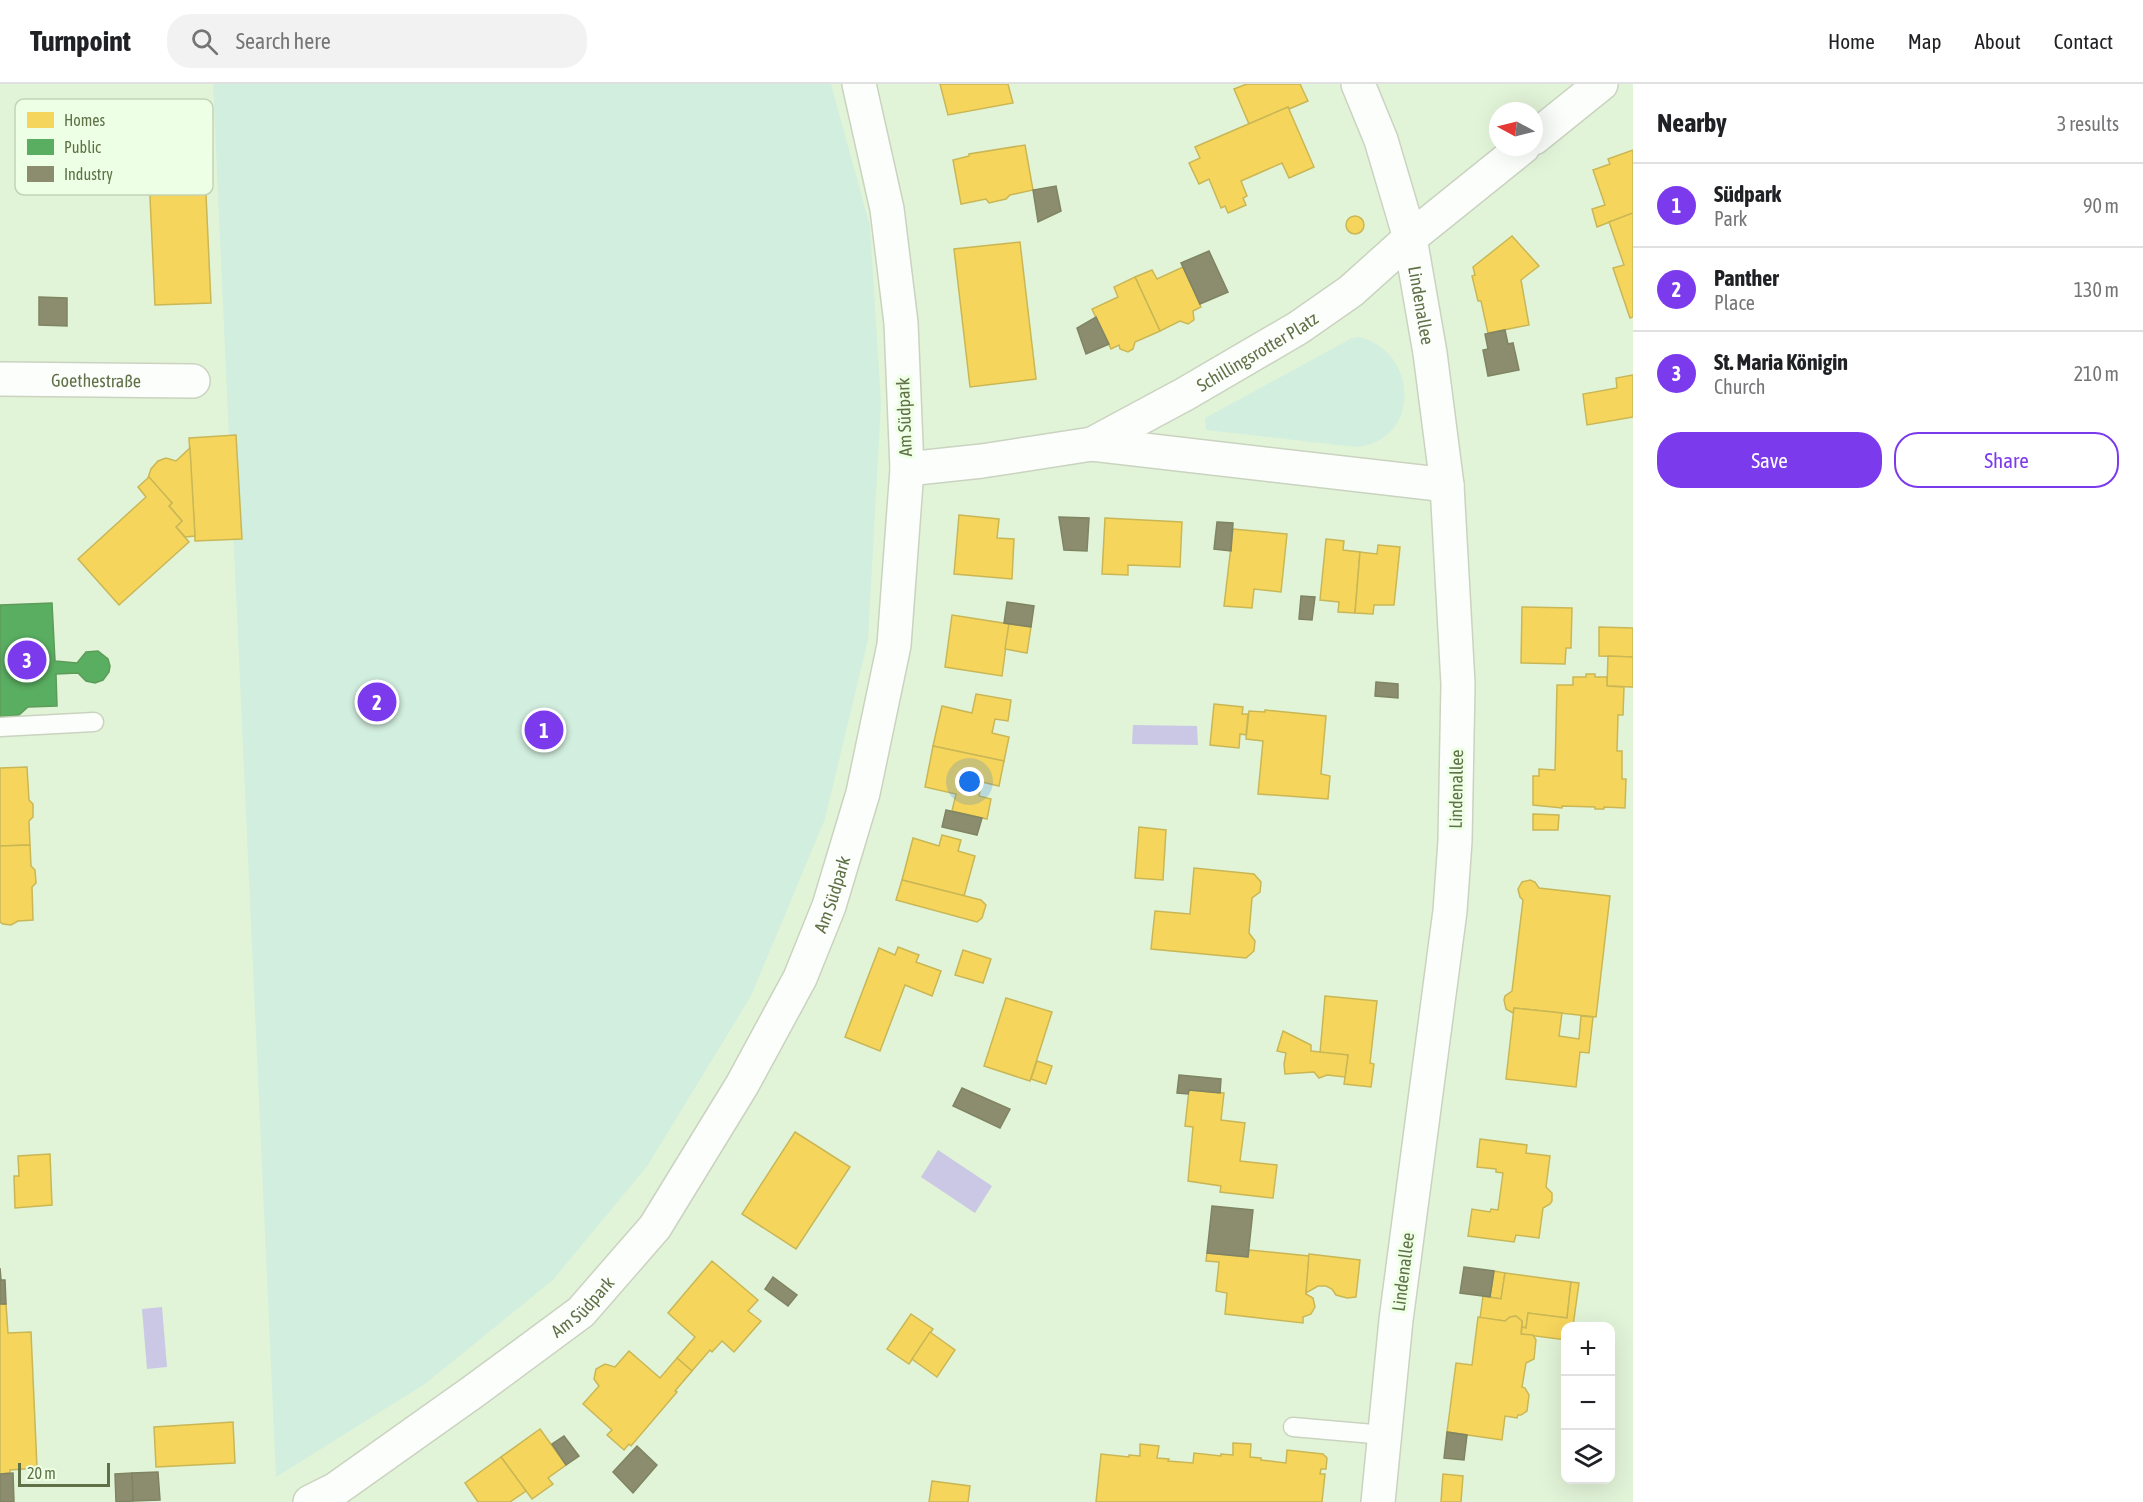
<!DOCTYPE html>
<meta charset="utf-8">
<style>
body{margin:0;font-family:"Asap Condensed",sans-serif;background:#f2f2f2;color:#202124}
.controls{position:absolute;right:18px;bottom:18px;display:grid;overflow:hidden;border-radius:12px;box-shadow:0 6px 24px #0002}
.controls button{width:54px;height:54px;display:grid;place-items:center;padding:0;border:0;border-bottom:2px solid #e0e0e0;background:#fff;color:#202124;font:30px sans-serif}
.compass{position:absolute;left:1489px;top:18px;width:54px;height:54px;border-radius:50%;background:#fff;box-shadow:0 6px 24px #0002;rotate:277deg}
.scale{position:absolute;left:18px;bottom:15px;width:92px;box-sizing:border-box;padding-left:6px;border:3px solid #607147;border-top:0;font-size:16px;line-height:21px;white-space:nowrap;color:#607147;-webkit-text-stroke:4px #edffe4;paint-order:stroke}
.you{position:absolute;left:970px;top:698px;width:21px;height:21px;margin:-15px;border:4px solid #fff;border-radius:50%;background:#1a73e8;box-shadow:0 0 0 9px #1a73e833}
.badge{display:grid;place-items:center;width:39px;height:39px;border-radius:50%;background:#7c3aed;color:#fff;font-size:20px;font-weight:700}
.pin{position:absolute;translate:-50% -50%;border:3px solid #fff;box-shadow:0 2px 6px #0006}
.list{margin:0;padding:0;list-style:none}
h2{display:flex;justify-content:space-between;align-items:center;height:78px;margin:0;padding:0 24px;font-size:26px}
h2 small{font-size:20px;font-weight:400;color:#757577}
.list li{display:grid;grid-template-columns:39px 1fr auto;gap:18px;align-items:center;box-sizing:border-box;height:84px;padding:0 24px;border-top:2px solid #e0e0e0}
.list b{display:block;font-size:22px;white-space:nowrap}
.list p{margin:0;font-size:20px;white-space:nowrap;color:#757577}
.list em{font-size:20px;font-style:normal;color:#757577}
.actions{display:flex;gap:12px;padding:18px 24px}
.actions a{flex:1;padding:14px 0;border:2px solid #7c3aed;border-radius:24px;text-align:center;font-size:21px;color:#7c3aed}
.actions .main{background:#7c3aed;color:#fff}
.icon{flex:none;width:33px;height:33px;fill:none;stroke:currentColor;stroke-width:2;stroke-linecap:round;stroke-linejoin:round}
.map{position:relative;flex:none;width:1633px;height:1418px;overflow:hidden}
header{display:flex;align-items:center;gap:36px;box-sizing:border-box;height:84px;padding:0 30px;background:#fff;border-bottom:2px solid #e0e0e0}
header strong{font-size:28px}
nav{display:flex;gap:33px;margin-inline-start:auto;font-size:21px}
.search{width:420px;height:54px;background:#f2f2f2;display:flex;align-items:center;gap:15px;box-sizing:border-box;padding:0 21px;border-radius:24px;color:#757577;font-size:22px}
main{display:flex}
aside{flex:1;background:#fff}
.map>svg:first-child{display:block}
.residential{fill:#e2f4d8;fill-rule:evenodd}
.green{fill:#d2eede}
.water{fill:#cac8e4}
.homes{fill:#f6d55c;stroke:#c9b756;stroke-width:1.5}
.public{fill:#5aae61;stroke:#5c9c59;stroke-width:1.5}
.industry{fill:#8c8c6e;stroke:#7f8462;stroke-width:1.5}
.lines{fill:none;stroke-linecap:round;stroke-linejoin:round}
.lane-casing{stroke:#cad3c0;stroke-width:21}
.street-casing{stroke:#cad3c0;stroke-width:36}
.lane{stroke:#fcfefb;stroke-width:18}
.street{stroke:#fcfefb;stroke-width:33}
.labels{text-anchor:middle;dominant-baseline:central;stroke-width:6;stroke-linejoin:round;paint-order:stroke}
.street-label{font-size:18px;fill:#607147;stroke:#edffe4}
.key{fill:#edffe4;stroke:#c3d4b5;stroke-width:1.5}
.key-label{font-size:16px;fill:#607147}
</style>
<header>
<strong>Turnpoint</strong>
<div class="search"><svg class="icon" aria-label="search" viewBox="0 0 24 24"><circle cx="10" cy="10" r="6"/><path d="M15 15l6 6"/></svg>Search here</div>
<nav><a>Home</a><a>Map</a><a>About</a><a>Contact</a></nav>
</header>
<main>
<div class="map">
<svg width="1633" height="1418" viewBox="0 0 1633 1418">
<rect width="100%" height="100%" fill="#eaf5e5"/>
<path class="residential" d="M0,0H1633V1418H0ZM1498,27H1534V63H1498ZM1566,1242H1610V1396H1566Z"/>
<g class="green">
<polygon points="213,0 831,0 870,142 881,319 868,556 825,735 751,912 648,1081 553,1196 425,1300 276,1393"/>
<path d="M1360,253C1419,269 1421,357 1356,363L1206,346L1205,334L1352,254Z"/>
</g>
<g class="water">
<polygon points="1133,641 1197,642 1198,661 1132,660"/>
<polygon points="938,1066 992,1102 975,1129 921,1093"/>
<polygon points="162,1223 167,1283 147,1285 142,1225"/>
</g>
<g class="homes">
<polygon points="940,0 1008,0 1013,19 948,31"/>
<polygon points="1247,0 1300,0 1308,17 1289,25 1288,23 1249,40 1234,5"/>
<polygon points="1288,23 1314,83 1289,94 1282,79 1241,97 1247,112 1243,114 1246,121 1228,129 1225,122 1221,124 1209,95 1199,100 1189,79 1200,74 1195,63"/>
<polygon points="1025,61 1033,106 1010,111 1006,115 989,119 986,115 961,120 953,76 969,72 969,70"/>
<polygon points="1633,66 1633,129 1597,143 1592,125 1605,121 1593,86 1610,80 1608,75"/>
<polygon points="204,67 211,219 155,221 148,70"/>
<polygon points="1633,129 1633,233 1630,234 1613,184 1624,181 1609,138"/>
<circle cx="1355" cy="141" r="9"/>
<polygon points="1512,152 1539,182 1521,196 1529,241 1488,249 1481,217 1478,217 1472,192 1475,191 1473,183"/>
<polygon points="1020,158 1036,295 970,303 954,165"/>
<polygon points="1183,183 1201,223 1193,227 1194,236 1188,240 1180,237 1160,247 1135,193 1152,186 1157,195"/>
<polygon points="1135,193 1160,247 1135,258 1133,265 1128,268 1120,265 1119,261 1111,265 1092,225 1118,213 1114,203"/>
<polygon points="1633,291 1633,333 1587,341 1583,310 1617,304 1616,294"/>
<polygon points="236,351 242,455 195,457 189,354"/>
<polygon points="190,364 195,452 185,453 176,443 182,437 169,422 172,419 148,394 151,385 158,377 166,374 176,377"/>
<polygon points="149,393 172,419 169,422 182,437 176,443 189,458 119,521 78,475 146,413 138,403"/>
<polygon points="959,431 999,435 997,454 1014,455 1012,495 954,490"/>
<polygon points="1105,434 1182,438 1180,483 1128,481 1128,491 1102,490"/>
<polygon points="1233,445 1287,450 1281,508 1254,505 1252,524 1224,522"/>
<polygon points="1326,455 1344,457 1343,466 1360,468 1355,529 1338,528 1339,518 1320,516"/>
<polygon points="1378,461 1400,463 1394,521 1374,521 1373,530 1355,529 1360,468 1377,470"/>
<polygon points="1522,523 1572,524 1571,564 1566,564 1565,580 1521,579"/>
<polygon points="952,531 1009,540 1002,592 945,583"/>
<polygon points="1009,540 1031,543 1027,569 1005,565"/>
<polygon points="1599,543 1633,544 1633,573 1599,572"/>
<polygon points="1608,572 1633,573 1633,603 1607,602"/>
<polygon points="1586,590 1595,590 1595,593 1607,593 1607,602 1624,603 1623,631 1618,631 1617,667 1622,667 1622,695 1626,695 1625,724 1604,723 1604,725 1595,725 1595,723 1562,722 1562,724 1533,721 1533,692 1539,692 1539,685 1555,686 1557,601 1573,601 1573,593 1586,593"/>
<polygon points="976,610 1011,616 1008,637 995,635 992,649 1009,653 1004,677 933,662 942,622 972,629"/>
<polygon points="1214,620 1243,623 1242,630 1248,630 1246,651 1240,650 1239,664 1210,661"/>
<polygon points="1265,626 1326,632 1321,690 1330,692 1328,715 1258,710 1263,657 1246,655 1249,627 1265,628"/>
<polygon points="933,662 1004,677 999,702 982,698 979,712 991,715 987,735 952,727 956,710 925,703"/>
<polygon points="27,683 29,716 33,720 33,733 29,737 30,761 0,762 0,684"/>
<polygon points="1533,730 1559,731 1558,746 1533,746"/>
<polygon points="1139,743 1166,746 1163,796 1135,794"/>
<polygon points="942,751 961,756 958,767 975,772 964,812 902,796 913,754 939,762"/>
<polygon points="30,761 31,782 35,786 36,799 32,803 33,836 18,837 11,841 3,840 0,838 0,762"/>
<polygon points="1194,784 1254,790 1261,798 1260,808 1252,814 1249,849 1255,857 1254,867 1246,874 1151,865 1155,827 1190,830"/>
<polygon points="902,796 981,816 986,821 982,834 977,838 896,816"/>
<polygon points="1530,796 1535,798 1539,804 1610,812 1596,933 1514,924 1513,929 1506,925 1504,916 1505,912 1512,907 1523,816 1520,813 1518,805 1522,798"/>
<polygon points="898,863 919,871 916,878 941,887 932,912 905,901 880,967 845,953 879,864 895,871"/>
<polygon points="963,866 991,875 983,899 955,891"/>
<polygon points="1325,912 1377,917 1370,979 1374,980 1371,1003 1344,1000 1348,971 1320,969"/>
<polygon points="1006,914 1052,928 1030,997 984,982"/>
<polygon points="1514,924 1562,929 1559,952 1579,955 1581,932 1593,933 1589,969 1580,968 1576,1003 1506,995"/>
<polygon points="1283,947 1311,961 1311,967 1348,971 1345,993 1327,991 1319,994 1314,988 1285,990 1284,980 1286,969 1277,967"/>
<polygon points="1037,977 1052,982 1046,1000 1031,995"/>
<polygon points="1189,1006 1224,1009 1221,1036 1245,1039 1240,1077 1277,1081 1273,1114 1220,1108 1221,1102 1188,1097 1193,1043 1185,1042"/>
<polygon points="795,1048 850,1083 796,1165 742,1130"/>
<polygon points="1480,1055 1527,1061 1526,1069 1550,1072 1546,1103 1552,1109 1552,1117 1550,1120 1543,1124 1539,1154 1516,1151 1514,1158 1468,1152 1472,1125 1490,1128 1491,1125 1498,1126 1503,1089 1496,1088 1496,1085 1477,1083"/>
<polygon points="50,1070 52,1121 15,1124 14,1092 19,1092 18,1072"/>
<polygon points="1249,1166 1309,1172 1306,1210 1313,1214 1315,1223 1311,1230 1303,1233 1303,1239 1225,1230 1227,1209 1216,1207 1219,1178 1206,1177 1207,1169 1248,1173"/>
<polygon points="1309,1170 1360,1176 1356,1213 1347,1214 1336,1211 1332,1205 1326,1202 1318,1202 1306,1209"/>
<polygon points="712,1177 758,1216 748,1227 761,1237 734,1268 722,1257 712,1268 710,1266 692,1287 677,1274 695,1253 668,1229"/>
<polygon points="1494,1187 1505,1189 1501,1215 1490,1213"/>
<polygon points="1505,1189 1571,1198 1567,1234 1528,1229 1526,1244 1522,1243 1522,1237 1516,1232 1510,1233 1505,1237 1480,1234 1483,1212 1501,1215"/>
<polygon points="1571,1198 1579,1199 1573,1242 1566,1242 1566,1256 1521,1250 1522,1243 1526,1244 1528,1229 1567,1234"/>
<polygon points="0,1220 6,1220 8,1249 31,1248 37,1384 10,1386 10,1389 0,1390"/>
<polygon points="911,1230 933,1245 909,1280 887,1265"/>
<polygon points="1516,1232 1522,1237 1521,1250 1533,1251 1536,1256 1534,1275 1526,1279 1522,1303 1525,1304 1529,1311 1527,1327 1521,1331 1518,1331 1517,1334 1505,1332 1502,1356 1447,1348 1456,1279 1472,1281 1478,1233 1505,1237 1510,1233"/>
<polygon points="930,1248 955,1266 937,1293 912,1275"/>
<polygon points="629,1267 660,1294 677,1274 692,1287 675,1307 677,1308 631,1362 629,1360 624,1366 607,1351 612,1346 583,1320 599,1302 594,1295 596,1285 605,1280 615,1283"/>
<polygon points="233,1338 235,1379 156,1383 154,1343"/>
<polygon points="540,1345 566,1381 548,1394 553,1400 532,1415 501,1373"/>
<polygon points="1233,1359 1251,1360 1250,1373 1261,1374 1261,1376 1286,1379 1287,1366 1323,1370 1327,1374 1326,1385 1321,1385 1320,1390 1325,1390 1322,1418 1096,1418 1101,1370 1129,1373 1129,1371 1140,1372 1140,1360 1159,1362 1157,1374 1169,1375 1168,1377 1193,1379 1194,1369 1221,1372 1221,1370 1233,1371"/>
<polygon points="501,1373 526,1407 510,1418 478,1418 465,1399"/>
<polygon points="1443,1390 1463,1392 1461,1418 1441,1418"/>
<polygon points="932,1397 970,1402 968,1418 929,1418"/>
</g>
<polygon class="public" points="52,519 55,577 77,579 86,568 98,567 108,575 110,582 109,588 103,596 95,599 86,597 78,589 56,590 57,622 28,623 19,631 0,633 0,521"/>
<g class="industry">
<polygon points="1056,102 1061,127 1038,138 1033,106"/>
<polygon points="1209,167 1228,208 1200,220 1181,179"/>
<polygon points="39,213 67,214 67,242 39,241"/>
<polygon points="1096,233 1109,260 1086,270 1077,244"/>
<polygon points="1505,246 1508,260 1513,259 1519,286 1488,292 1483,266 1488,265 1485,250"/>
<polygon points="1059,433 1089,434 1087,467 1064,466"/>
<polygon points="1217,438 1233,439 1231,467 1214,465"/>
<polygon points="1301,512 1315,513 1312,536 1299,535"/>
<polygon points="1007,518 1034,522 1031,543 1004,539"/>
<polygon points="1376,598 1398,600 1398,614 1375,612"/>
<polygon points="946,726 982,734 977,751 942,743"/>
<polygon points="1179,991 1221,995 1220,1009 1189,1006 1188,1010 1177,1009"/>
<polygon points="962,1004 1010,1025 1000,1044 953,1022"/>
<polygon points="1212,1122 1253,1126 1248,1173 1207,1169"/>
<polygon points="1464,1183 1494,1187 1490,1213 1460,1209"/>
<polygon points="0,1184 1,1196 5,1196 6,1220 0,1220"/>
<polygon points="773,1193 797,1211 788,1222 765,1205"/>
<polygon points="1447,1348 1467,1351 1464,1376 1444,1374"/>
<polygon points="564,1352 579,1372 566,1381 552,1360"/>
<polygon points="637,1362 657,1381 633,1409 613,1388"/>
<polygon points="158,1388 160,1416 133,1417 132,1389"/>
<polygon points="13,1389 14,1418 0,1418 0,1390"/>
<polygon points="132,1389 133,1417 116,1418 115,1390"/>
</g>
<g class="lines">
<g class="lane-casing">
<g id="lane">
<polyline points="0,643 94,638"/>
<polyline points="1293,1343 1385,1351"/>
</g>
</g>
<g class="street-casing">
<g id="street">
<path id="s1" d="M1358,0L1381,56L1410,154L1430,269L1447,401L1458,600L1455,757L1450,827L1396,1236L1378,1418"/>
<polyline points="1534,54 1601,0"/>
<path id="s2" d="M0,295L193,297"/>
<polyline points="1092,360 1447,401"/>
<path id="s3" d="M907,385L982,377L1092,360L1185,310L1298,244L1351,207L1410,154L1523,63"/>
<path id="s4" d="M310,1418L336,1405L474,1307L581,1228L655,1143L742,1001L800,894L829,822L863,709L894,561L907,385L901,239L887,125L859,0"/>
</g>
</g>
<use href="#lane" class="lane"/>
<use href="#street" class="street"/>
</g>
<g class="labels">
<g class="street-label">
<text stroke="none"><textPath href="#s1" startOffset="231">Lindenallee</textPath></text>
<text stroke="none"><textPath href="#s3" startOffset="376">Schillingsrotter Platz</textPath></text>
<text stroke="none"><textPath href="#s2" startOffset="96">Goethestraße</textPath></text>
<text transform="translate(904 333) rotate(-92)">Am Südpark</text>
<text transform="translate(1456 705) rotate(-89)">Lindenallee</text>
<text stroke="none"><textPath href="#s4" startOffset="822">Am Südpark</textPath></text>
<text transform="translate(1403 1188) rotate(-83)">Lindenallee</text>
<text stroke="none"><textPath href="#s4" startOffset="336">Am Südpark</textPath></text>
</g>
</g>
<rect x="15" y="15" width="198" height="96" rx="9" class="key"/>
<rect x="27" y="28" width="27" height="16" fill="#f6d55c"/>
<rect x="27" y="55" width="27" height="16" fill="#5aae61"/>
<rect x="27" y="82" width="27" height="16" fill="#8c8c6e"/>
<g class="key-label">
<text x="64" y="42">Homes</text>
<text x="64" y="69">Public</text>
<text x="64" y="96">Industry</text>
</g>
</svg>
<div class="controls">
<button>+</button>
<button>−</button>
<button><svg class="icon" aria-label="layers" viewBox="0 0 24 24"><path d="M12 4l9 5-9 5-9-5zM3 14l9 5 9-5"/></svg></button>
</div>
<svg class="compass" viewBox="-18 -18 36 36"><path d="M0-13l5 13h-10z" fill="#e53935"/><path d="M0 13l5-13h-10z" fill="#757577"/></svg>
<div class="scale">20 m</div>
<div class="you"></div>
<div class="pin badge" style="left:544px;top:646px">1</div>
<div class="pin badge" style="left:377px;top:618px">2</div>
<div class="pin badge" style="left:27px;top:576px">3</div>
</div>
<aside>
<h2>Nearby<small>3 results</small></h2>
<ul class="list">
<li><span class="badge">1</span><div><b>Südpark</b><p>Park</p></div><em>90 m</em></li>
<li><span class="badge">2</span><div><b>Panther</b><p>Place</p></div><em>130 m</em></li>
<li><span class="badge">3</span><div><b>St. Maria Königin</b><p>Church</p></div><em>210 m</em></li>
</ul>
<div class="actions"><a class="main">Save</a><a>Share</a></div>
</aside>
</main>
